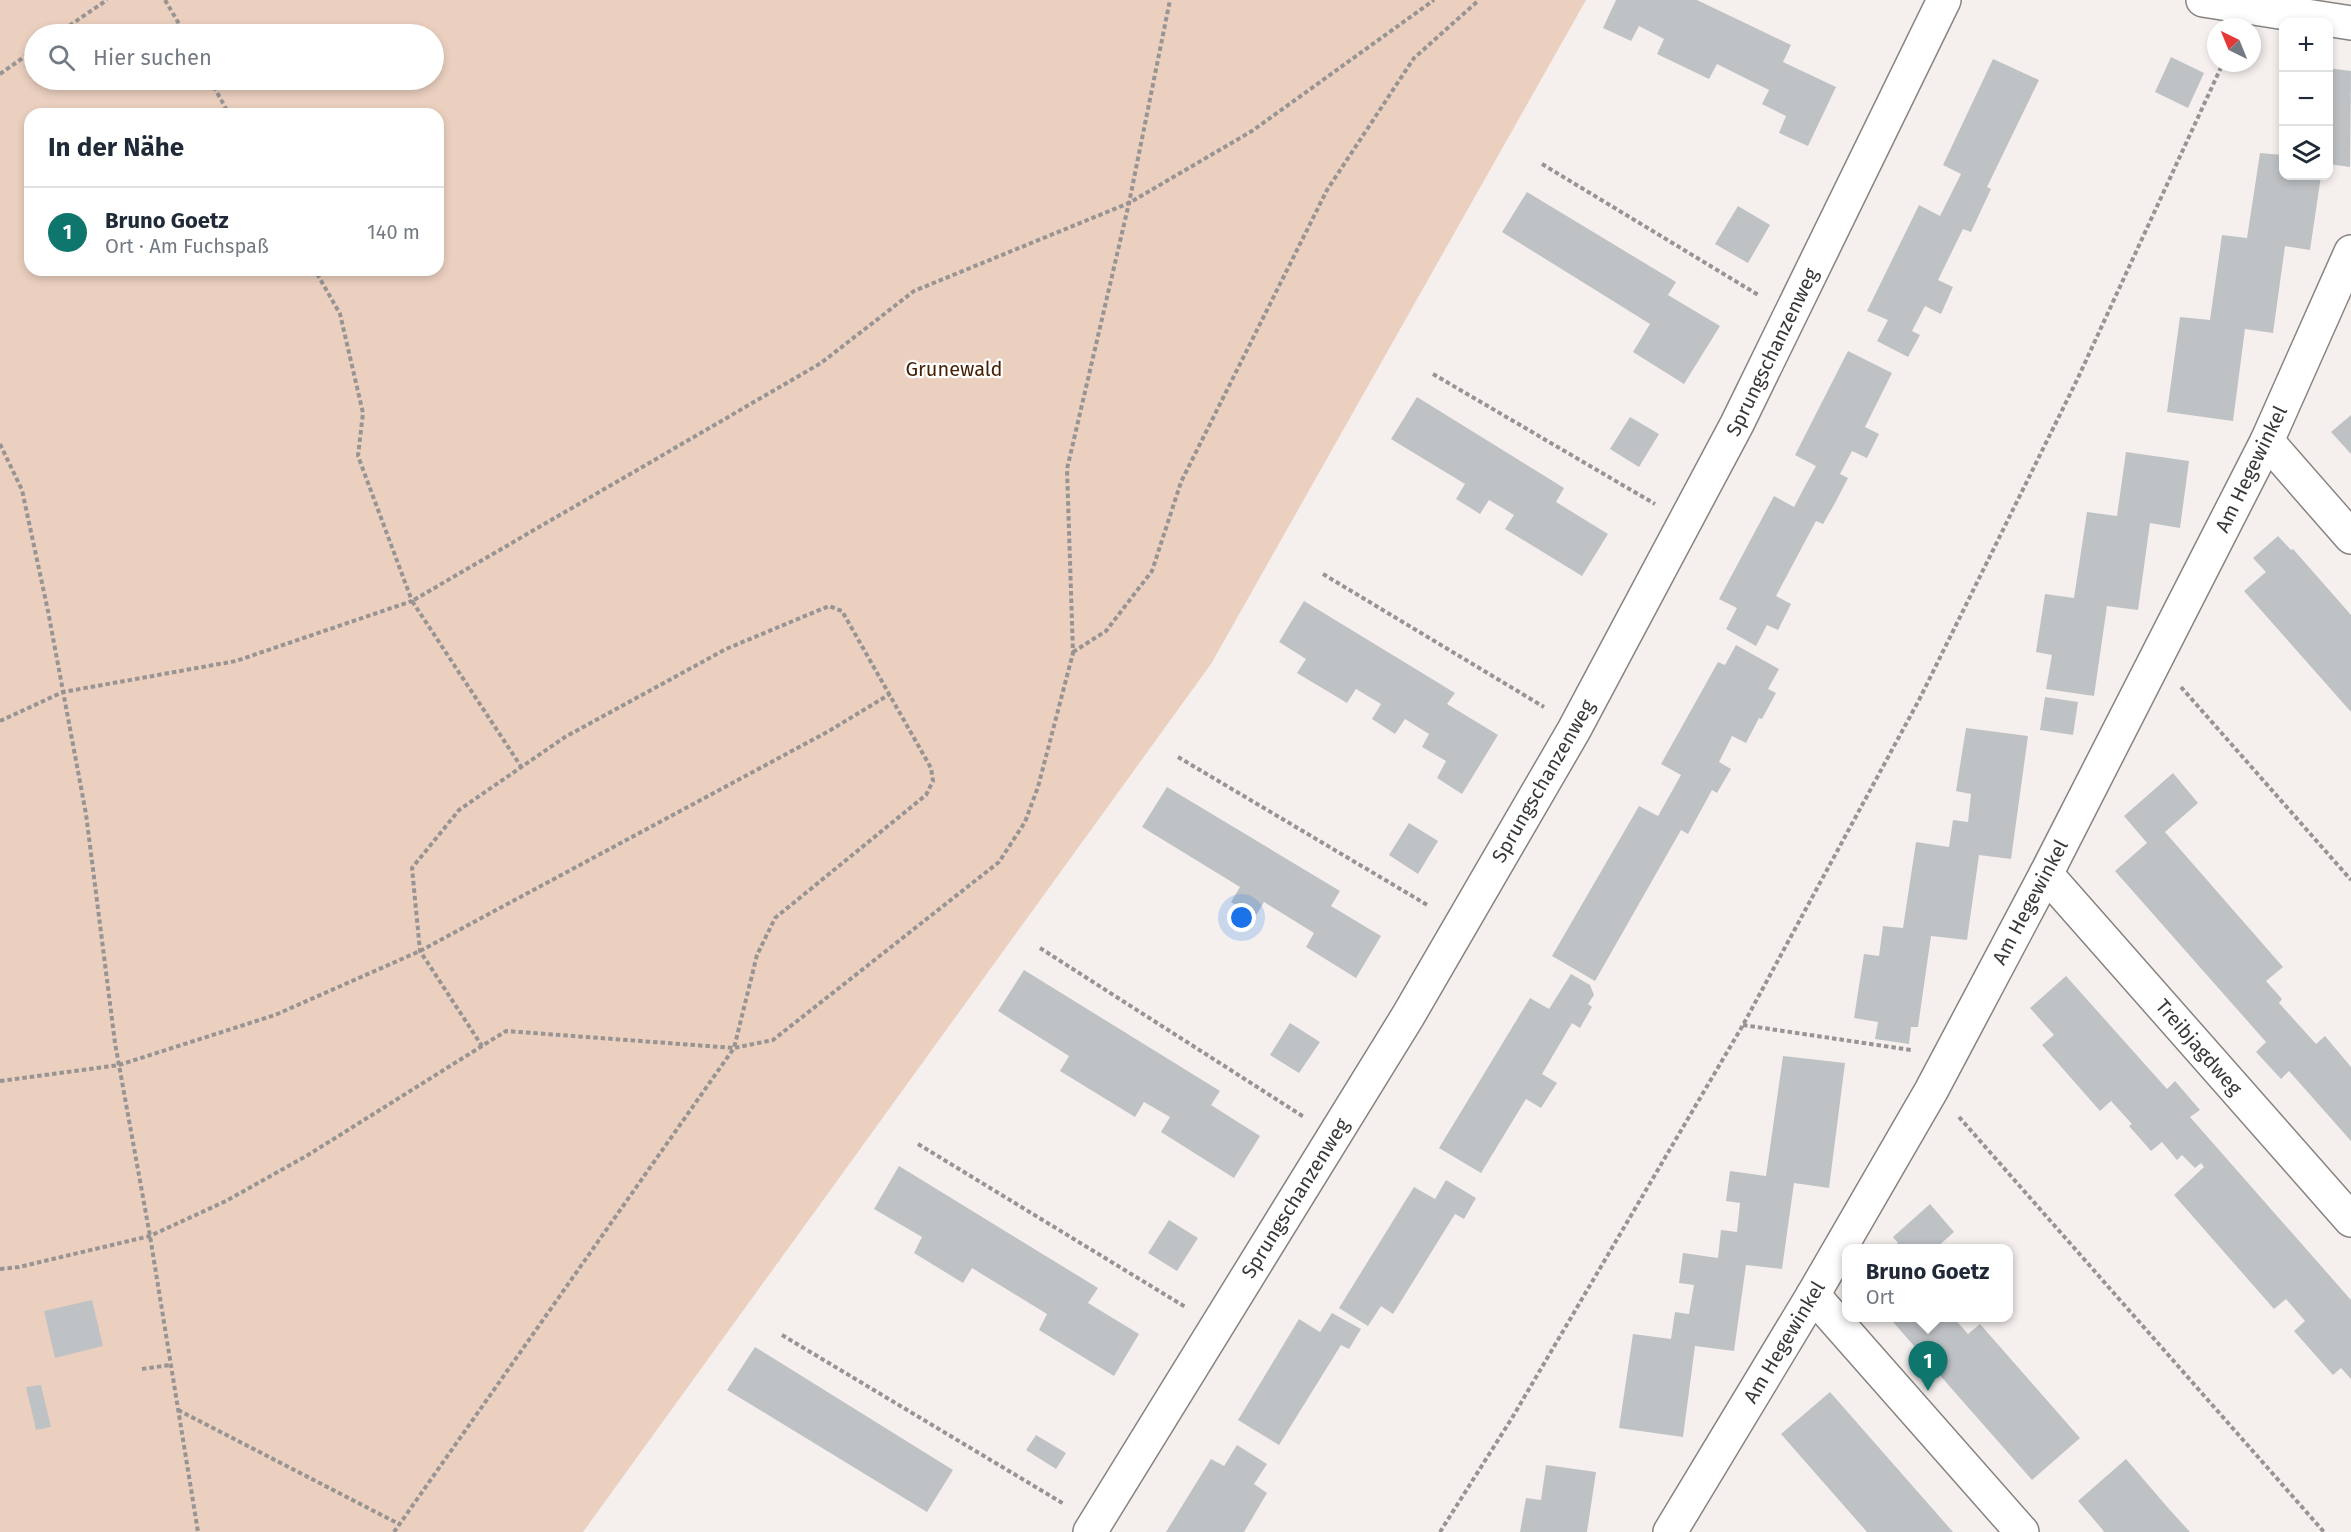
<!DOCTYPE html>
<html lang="de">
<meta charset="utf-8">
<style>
body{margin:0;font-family:"Fira Sans",sans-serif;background:#f6f6f7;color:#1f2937}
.controls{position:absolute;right:18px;top:18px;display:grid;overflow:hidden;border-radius:12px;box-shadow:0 3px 9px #0003}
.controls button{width:54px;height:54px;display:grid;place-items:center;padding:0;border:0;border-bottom:2px solid #e0e1e3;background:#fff;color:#1f2937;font:30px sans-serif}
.compass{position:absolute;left:2207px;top:18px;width:54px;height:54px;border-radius:50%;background:#fff;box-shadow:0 3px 9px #0003;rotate:317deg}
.you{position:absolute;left:1242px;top:918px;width:21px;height:21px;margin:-15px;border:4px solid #fff;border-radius:50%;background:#1a73e8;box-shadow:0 0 0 9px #1a73e833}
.badge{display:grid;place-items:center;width:39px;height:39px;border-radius:50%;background:#0f766e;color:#fff;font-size:20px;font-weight:700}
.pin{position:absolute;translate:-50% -50px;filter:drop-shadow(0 2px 3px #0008)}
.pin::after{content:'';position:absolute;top:32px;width:21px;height:18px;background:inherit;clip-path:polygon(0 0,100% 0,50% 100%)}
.popup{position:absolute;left:1842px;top:1244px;width:171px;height:78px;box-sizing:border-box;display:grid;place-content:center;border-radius:12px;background:#fff;filter:drop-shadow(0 2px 4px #0005);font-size:20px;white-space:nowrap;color:#747a83}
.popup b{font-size:22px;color:#1f2937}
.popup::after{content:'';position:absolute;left:50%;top:100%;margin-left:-12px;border:12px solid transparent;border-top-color:#fff}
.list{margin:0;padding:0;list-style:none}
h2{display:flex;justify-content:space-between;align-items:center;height:78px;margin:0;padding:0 24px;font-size:26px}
h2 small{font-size:20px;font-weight:400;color:#747a83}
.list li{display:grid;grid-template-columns:39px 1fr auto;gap:18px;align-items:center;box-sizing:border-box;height:90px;padding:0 24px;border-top:2px solid #e0e1e3}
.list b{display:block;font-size:22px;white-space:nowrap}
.list p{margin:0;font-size:20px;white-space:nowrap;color:#747a83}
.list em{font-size:20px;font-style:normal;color:#747a83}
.icon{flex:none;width:33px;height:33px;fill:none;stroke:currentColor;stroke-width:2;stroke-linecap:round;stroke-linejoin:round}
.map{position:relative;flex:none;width:2351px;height:1532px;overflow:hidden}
.search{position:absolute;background:#fff;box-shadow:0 3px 9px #0003;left:24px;top:24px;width:420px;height:66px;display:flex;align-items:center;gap:15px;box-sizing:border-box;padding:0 21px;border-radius:33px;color:#747a83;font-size:22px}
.panel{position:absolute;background:#fff;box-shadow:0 3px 9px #0003;left:24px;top:108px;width:420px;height:168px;border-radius:18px}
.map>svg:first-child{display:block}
.green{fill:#ebd0bf;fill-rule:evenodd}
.building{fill:#bfc2c5}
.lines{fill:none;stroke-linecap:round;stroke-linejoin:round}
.street-casing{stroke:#878381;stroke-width:36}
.path{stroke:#989493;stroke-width:4;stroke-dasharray:4.5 3;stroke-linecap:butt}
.street{stroke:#fff;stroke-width:33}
.labels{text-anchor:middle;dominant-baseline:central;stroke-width:4.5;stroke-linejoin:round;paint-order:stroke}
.street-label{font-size:20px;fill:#3a3837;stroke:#fff}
.park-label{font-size:20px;fill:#462003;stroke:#fff}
</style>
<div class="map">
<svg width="2351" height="1532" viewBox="0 0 2351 1532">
<rect width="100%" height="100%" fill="#f5f0ee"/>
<path class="green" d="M0,0H1586L1211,664L583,1532H0ZM34,34H434V80H34ZM30,114H438V270H30Z"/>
<g class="building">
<polygon points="1616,0 1697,0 1791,45 1783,62 1836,87 1808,146 1779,133 1786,116 1762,104 1769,90 1717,64 1709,79 1657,54 1664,39 1639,26 1631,41 1603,28"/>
<polygon points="2171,57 2204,73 2188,108 2155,92"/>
<polygon points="1993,59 2039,80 1987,187 1991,189 1971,232 1963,229 1938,280 1953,287 1941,314 1925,306 1912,331 1920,335 1908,357 1877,341 1888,320 1867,311 1919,205 1940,216 1961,174 1943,165"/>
<polygon points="2328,68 2351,71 2350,167 2328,164"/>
<polygon points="2260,153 2283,155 2283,176 2321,176 2310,250 2285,246 2273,333 2245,329 2233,421 2167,412 2180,317 2210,320 2222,235 2247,238"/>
<polygon points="1527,192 1676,282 1668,295 1720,326 1684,384 1633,352 1650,324 1502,232"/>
<polygon points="1738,206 1770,225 1748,263 1715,244"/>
<polygon points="1848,351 1892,373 1865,427 1879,434 1867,458 1852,451 1840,474 1848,478 1835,503 1823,524 1816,521 1776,596 1791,604 1778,630 1767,625 1756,646 1726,629 1737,608 1719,599 1774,496 1794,507 1805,486 1816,466 1795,455"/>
<polygon points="1417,397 1564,488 1556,502 1608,534 1582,576 1505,529 1514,515 1489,500 1480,514 1456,499 1465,484 1391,439"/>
<polygon points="2351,415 2351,454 2331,432"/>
<polygon points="1630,417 1659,434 1639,467 1610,449"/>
<polygon points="2126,452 2189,461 2180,528 2150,523 2138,610 2107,606 2094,696 2046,689 2052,655 2036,652 2045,594 2074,598 2087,512 2117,516"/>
<polygon points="2278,536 2291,550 2293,549 2351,615 2351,712 2244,591 2266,572 2253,558"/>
<polygon points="1304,601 1455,693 1447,704 1498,735 1462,794 1437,778 1446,761 1422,747 1429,734 1405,719 1395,734 1372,719 1381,704 1356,689 1347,703 1297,673 1306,659 1279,642"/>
<polygon points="1736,645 1779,669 1768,689 1776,693 1762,719 1759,718 1746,743 1732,736 1719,762 1731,769 1717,793 1712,790 1688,834 1681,830 1595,981 1552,956 1639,806 1658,816 1681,775 1661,764 1718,662 1725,665"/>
<polygon points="2045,697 2078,702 2073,735 2040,730"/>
<polygon points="1966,728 2028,736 2011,859 1979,855 1967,940 1931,936 1918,1027 1911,1027 1909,1044 1875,1039 1878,1022 1854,1018 1864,954 1879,956 1883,926 1903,928 1916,842 1949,847 1953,820 1968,822 1971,794 1956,791"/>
<polygon points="2173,773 2198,803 2165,832 2283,967 2266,981 2282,999 2279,1003 2316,1044 2325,1036 2351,1067 2351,1141 2289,1071 2281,1079 2256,1052 2266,1042 2115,871 2147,843 2124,816"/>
<polygon points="1167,787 1340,891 1331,906 1381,936 1356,978 1306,947 1314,933 1264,902 1255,917 1231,902 1240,887 1142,827"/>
<polygon points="1409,823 1438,841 1418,874 1389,855"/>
<polygon points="1024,970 1220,1091 1211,1105 1260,1136 1234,1178 1161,1132 1170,1117 1144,1102 1135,1117 1060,1071 1069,1056 998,1011"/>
<polygon points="1571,974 1590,985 1594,995 1588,1004 1592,1007 1580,1028 1572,1023 1542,1074 1557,1083 1541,1108 1526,1099 1481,1173 1439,1148 1530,998 1549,1009"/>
<polygon points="2066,976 2167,1089 2175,1081 2200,1110 2190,1117 2351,1300 2351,1379 2341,1368 2333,1375 2294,1331 2305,1321 2286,1299 2274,1309 2174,1195 2204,1167 2201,1163 2195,1168 2182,1155 2177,1160 2162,1142 2151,1151 2129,1126 2132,1124 2111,1101 2100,1111 2042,1045 2054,1035 2030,1008"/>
<polygon points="1290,1023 1320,1042 1299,1073 1270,1055"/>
<polygon points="1783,1056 1845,1063 1829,1188 1794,1183 1782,1269 1746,1265 1734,1351 1695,1346 1683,1437 1619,1428 1633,1334 1671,1339 1675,1312 1689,1314 1694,1285 1679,1283 1683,1253 1718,1258 1721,1230 1737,1232 1740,1203 1726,1201 1730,1171 1766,1176"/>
<polygon points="899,1166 1098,1288 1088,1303 1139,1334 1114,1376 1039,1330 1047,1314 972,1268 963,1283 914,1253 922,1237 874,1209"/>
<polygon points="1446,1180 1476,1198 1464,1219 1455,1214 1393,1314 1381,1306 1368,1326 1339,1308 1414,1187 1435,1199"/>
<polygon points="1930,1204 1954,1232 1936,1248 1892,1248 1898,1243 1893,1237"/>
<polygon points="1169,1220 1198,1238 1177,1271 1148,1253"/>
<polygon points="92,1300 103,1346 55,1358 44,1311"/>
<polygon points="1332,1313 1361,1329 1349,1349 1341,1345 1279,1445 1238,1420 1299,1319 1320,1332"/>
<polygon points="1897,1318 1954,1318 1968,1334 1980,1324 2080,1438 2032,1480 1893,1322"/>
<polygon points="755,1347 953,1470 927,1512 727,1390"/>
<polygon points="41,1385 51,1427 36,1430 26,1387"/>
<polygon points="1830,1392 1895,1466 1953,1532 1867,1532 1809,1466 1781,1434"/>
<polygon points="1036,1435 1066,1453 1056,1469 1026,1450"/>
<polygon points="1237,1445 1267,1464 1254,1484 1267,1493 1244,1532 1166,1532 1211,1459 1224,1466"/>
<polygon points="2126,1459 2169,1509 2190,1532 2104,1532 2102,1529 2078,1501"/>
<polygon points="1546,1465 1596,1472 1587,1532 1520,1532 1526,1498 1541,1500"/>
</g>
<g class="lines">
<g class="street-casing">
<g id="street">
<polyline points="2203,0 2351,23"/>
<polyline points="2267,441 2351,537"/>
<polyline points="2046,874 2351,1220"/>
<polyline points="1813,1295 2022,1532"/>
<polyline points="1090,1532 1408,1016 1574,730 1737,424 1944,0"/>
<polyline points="1670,1532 1813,1295 1931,1091 2046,874 2267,441 2351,252"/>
</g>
</g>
<g class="path">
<polyline points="165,0 185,34"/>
<polyline points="57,34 107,0"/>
<polyline points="0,74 34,50"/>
<polyline points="210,80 229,114"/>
<polyline points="1542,164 1760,296"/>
<polyline points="1433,374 1655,504"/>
<polyline points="0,444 22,490 48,611 86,814 115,1043 150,1236 198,1532"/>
<polyline points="1323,574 1544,707"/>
<polyline points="1073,652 1106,631 1152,571 1181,482 1327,190 1414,58 1479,0"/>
<polyline points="2181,687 2351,880"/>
<polyline points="0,721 63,692 236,661 412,601 358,456 363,413 340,314 315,270"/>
<polyline points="1178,757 1429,906"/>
<polyline points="522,768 412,601 821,363 914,291 1129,203 1252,131 1434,0"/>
<polyline points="1040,948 1304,1117"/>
<polyline points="1743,1025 1911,1050"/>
<polyline points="0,1081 119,1065 275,1015 420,951 829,731 890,694"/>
<polyline points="1959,1117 2324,1532"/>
<polyline points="918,1144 1187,1308"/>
<polyline points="0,1269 19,1267 150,1236 226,1201 308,1155 482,1046 506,1031 734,1048 757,955 775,918 926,795 933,781 931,768 842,611 829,606 726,649 565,737 459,810 412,868 420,951 482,1046"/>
<polyline points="782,1335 1064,1504"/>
<polyline points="142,1369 170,1365"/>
<polyline points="178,1410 399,1524"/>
<polyline points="394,1532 734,1048 773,1040 999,862 1025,822 1038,787 1073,653 1067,469 1129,203 1170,0"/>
<polyline points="1440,1532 1512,1418 1743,1025 1919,700 2077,380 2223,63"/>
</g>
<use href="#street" class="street"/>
</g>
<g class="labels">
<g class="street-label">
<text transform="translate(1772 352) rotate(-64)">Sprungschanzenweg</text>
<text transform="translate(2251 469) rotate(-64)">Am Hegewinkel</text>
<text transform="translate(1543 781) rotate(-60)">Sprungschanzenweg</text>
<text transform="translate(2030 902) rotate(-62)">Am Hegewinkel</text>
<text transform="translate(2199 1047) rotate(49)">Treibjagdweg</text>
<text transform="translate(1295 1198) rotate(-58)">Sprungschanzenweg</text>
<text transform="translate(1784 1342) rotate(-59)">Am Hegewinkel</text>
</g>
<g class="park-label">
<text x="954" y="369">Grunewald</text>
</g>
</g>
</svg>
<div class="controls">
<button>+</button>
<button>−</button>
<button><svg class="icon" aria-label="layers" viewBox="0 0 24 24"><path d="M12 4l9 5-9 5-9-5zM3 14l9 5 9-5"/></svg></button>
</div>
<svg class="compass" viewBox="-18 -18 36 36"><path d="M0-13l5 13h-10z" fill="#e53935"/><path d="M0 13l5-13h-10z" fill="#747a83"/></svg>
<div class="you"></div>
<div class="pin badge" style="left:1928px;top:1391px">1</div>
<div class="popup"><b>Bruno Goetz</b>Ort</div>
<div class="search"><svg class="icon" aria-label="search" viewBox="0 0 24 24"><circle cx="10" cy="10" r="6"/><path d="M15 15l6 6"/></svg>Hier suchen</div>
<section class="panel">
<h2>In der Nähe<small></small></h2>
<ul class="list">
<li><span class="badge">1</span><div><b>Bruno Goetz</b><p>Ort · Am Fuchspaß</p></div><em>140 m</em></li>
</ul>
</section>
</div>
